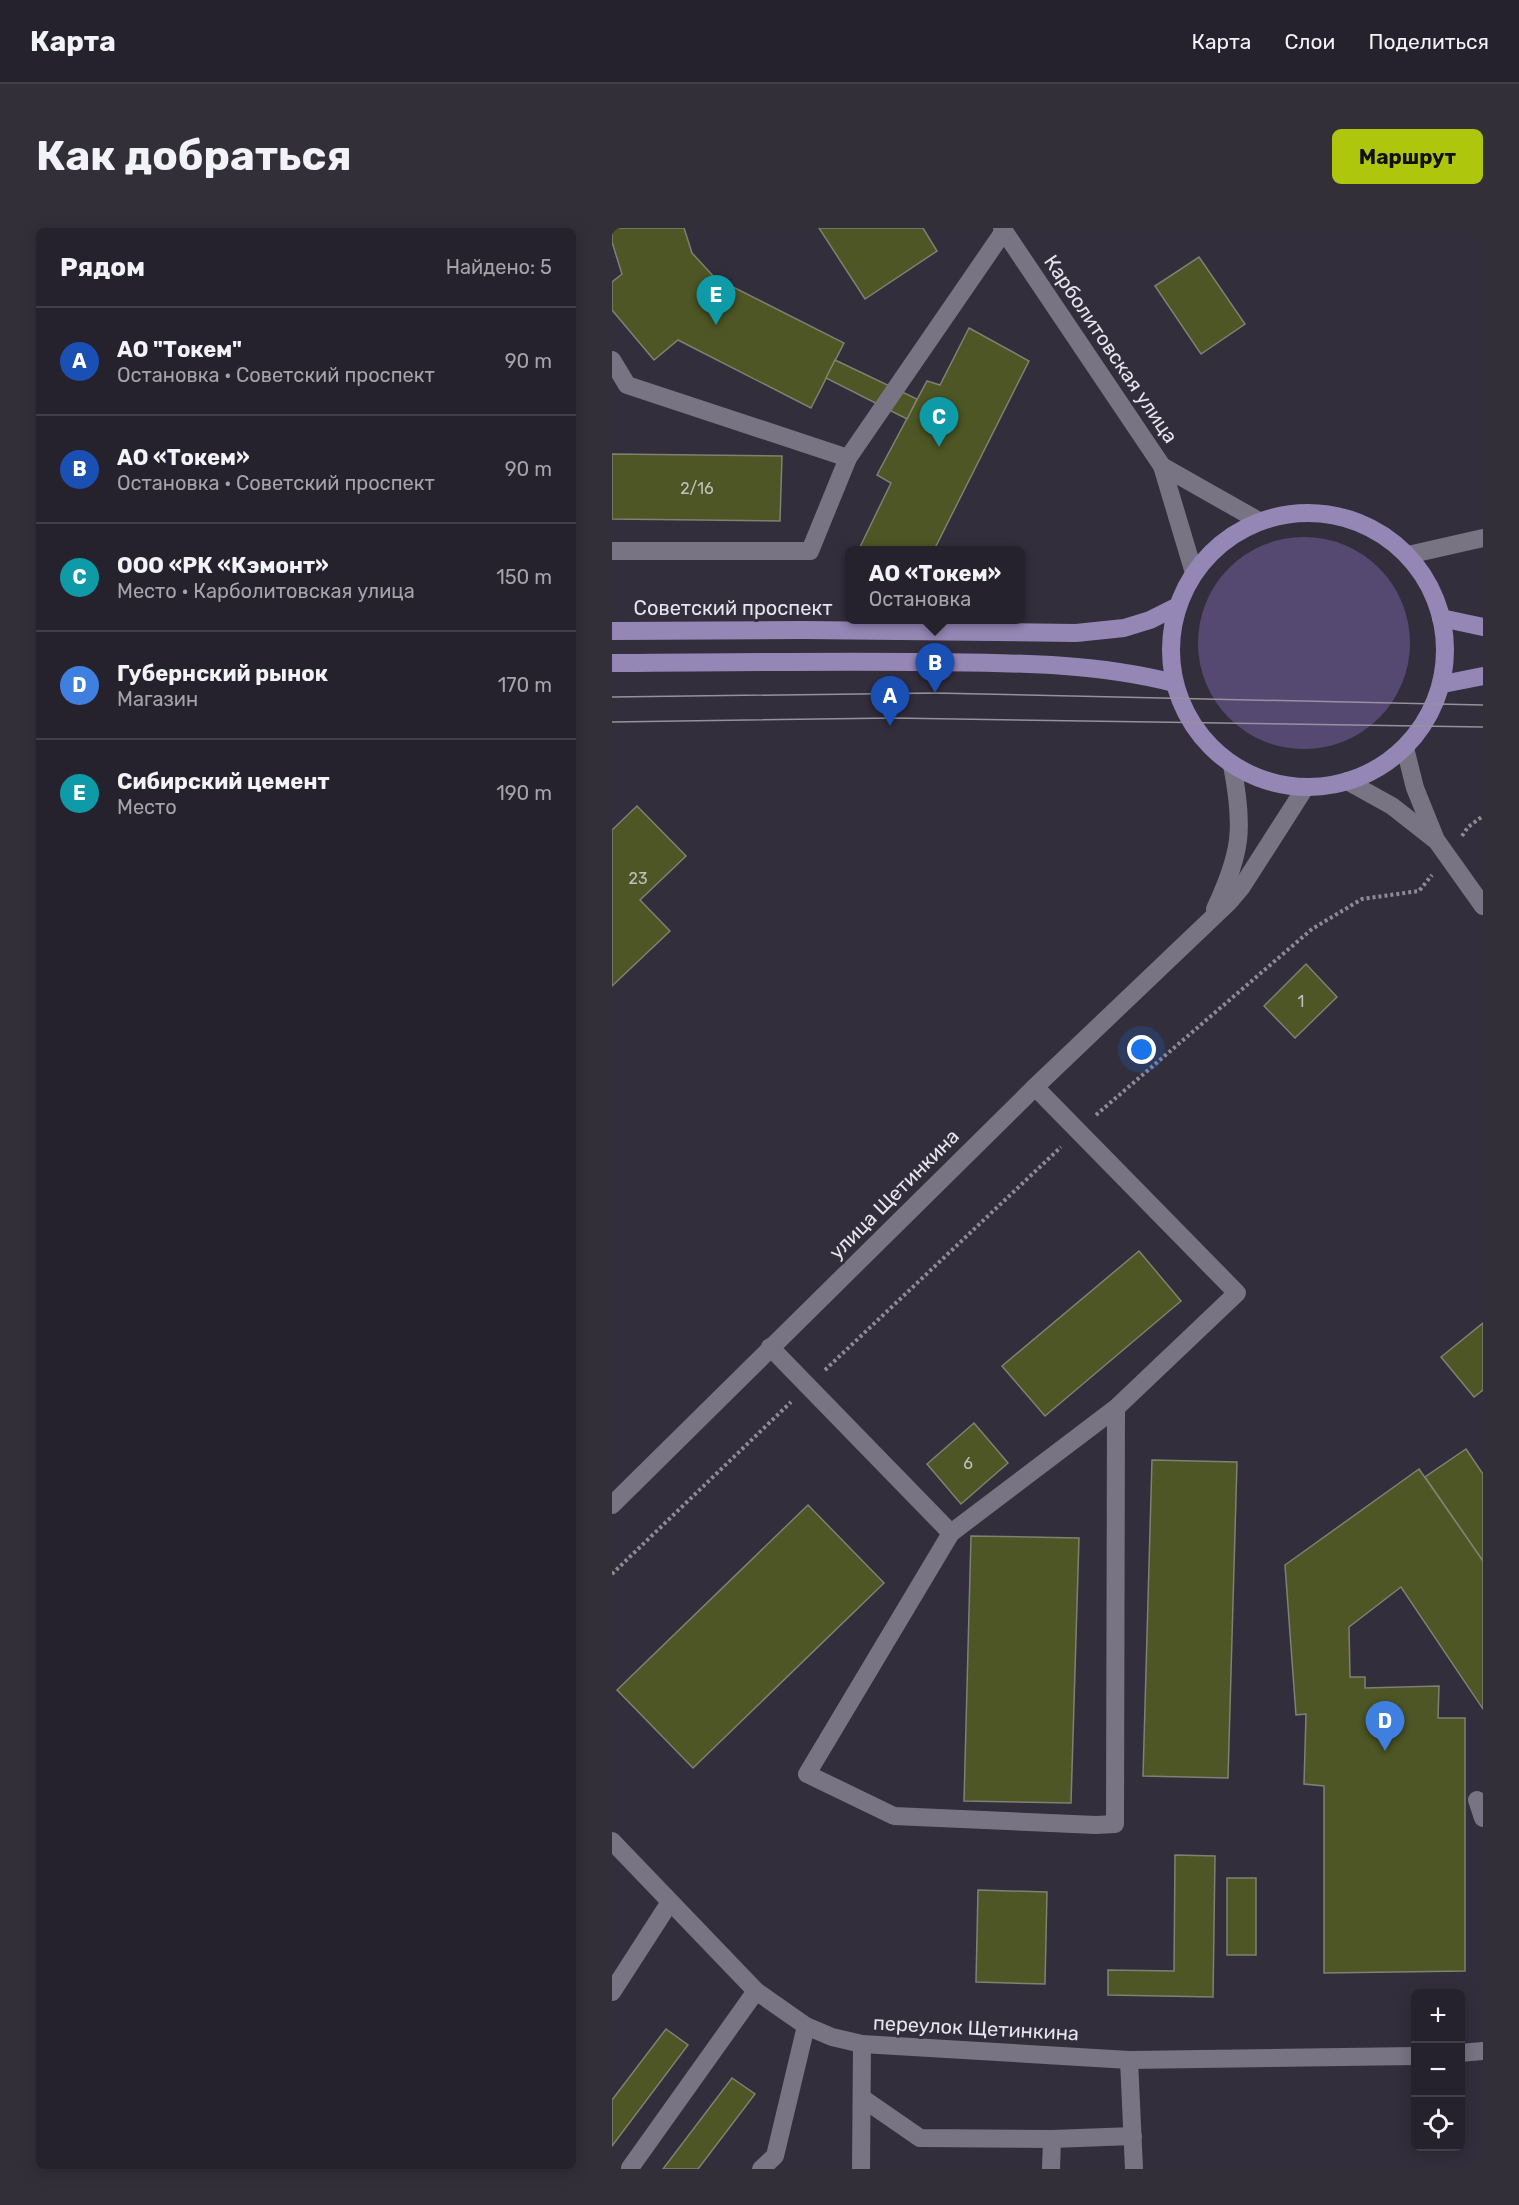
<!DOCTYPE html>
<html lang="ru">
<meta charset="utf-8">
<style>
body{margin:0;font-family:Rubik,sans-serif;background:#322f39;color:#f1f3f6}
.controls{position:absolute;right:18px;bottom:18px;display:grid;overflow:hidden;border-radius:9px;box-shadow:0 3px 15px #0003}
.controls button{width:54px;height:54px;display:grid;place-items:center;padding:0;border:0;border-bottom:2px solid #423f49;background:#26222d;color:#f1f3f6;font:30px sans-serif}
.you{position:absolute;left:530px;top:822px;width:21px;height:21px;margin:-15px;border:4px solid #fff;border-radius:50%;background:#1a73e8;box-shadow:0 0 0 9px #1a73e833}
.badge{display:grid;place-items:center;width:39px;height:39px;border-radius:50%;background:#aec60c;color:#fff;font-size:20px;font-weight:700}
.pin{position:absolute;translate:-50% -50px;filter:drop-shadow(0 2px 3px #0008)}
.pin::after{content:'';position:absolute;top:32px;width:21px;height:18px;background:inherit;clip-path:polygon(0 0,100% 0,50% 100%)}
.popup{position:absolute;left:233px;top:318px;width:180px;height:78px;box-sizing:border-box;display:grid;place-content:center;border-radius:9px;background:#26222d;filter:drop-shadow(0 2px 4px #0005);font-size:20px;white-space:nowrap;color:#a4a4aa}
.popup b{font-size:22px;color:#f1f3f6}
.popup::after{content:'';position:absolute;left:50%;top:100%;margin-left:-12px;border:12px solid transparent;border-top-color:#26222d}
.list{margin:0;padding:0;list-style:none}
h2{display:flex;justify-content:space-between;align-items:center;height:78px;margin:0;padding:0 24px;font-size:26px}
h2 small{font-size:20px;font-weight:400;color:#a4a4aa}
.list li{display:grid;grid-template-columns:39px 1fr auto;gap:18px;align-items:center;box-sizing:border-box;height:108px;padding:0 24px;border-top:2px solid #423f49}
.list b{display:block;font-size:22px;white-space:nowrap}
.list p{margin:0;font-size:20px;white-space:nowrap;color:#a4a4aa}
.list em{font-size:20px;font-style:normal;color:#a4a4aa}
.icon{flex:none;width:33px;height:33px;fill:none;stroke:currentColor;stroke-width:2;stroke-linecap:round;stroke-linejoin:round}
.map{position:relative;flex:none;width:871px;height:1941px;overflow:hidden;border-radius:9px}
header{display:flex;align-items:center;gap:36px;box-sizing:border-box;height:84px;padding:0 30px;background:#26222d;border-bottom:2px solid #423f49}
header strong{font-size:28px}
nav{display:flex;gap:33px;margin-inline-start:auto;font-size:21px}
.intro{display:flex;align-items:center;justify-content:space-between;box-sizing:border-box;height:144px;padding:0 36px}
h1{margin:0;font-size:42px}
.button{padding:15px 27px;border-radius:9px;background:#aec60c;color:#111;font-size:21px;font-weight:700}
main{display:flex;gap:36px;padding:0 36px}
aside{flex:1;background:#26222d;border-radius:9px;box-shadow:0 3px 15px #0003}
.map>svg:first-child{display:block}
.green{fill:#564971}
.building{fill:#4d5624;stroke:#7e8272;stroke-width:1.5}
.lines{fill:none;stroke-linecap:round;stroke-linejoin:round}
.path{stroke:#8e8b96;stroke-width:4;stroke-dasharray:3 3;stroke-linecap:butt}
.minor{stroke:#787483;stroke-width:18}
.major{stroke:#9587b5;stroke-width:18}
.tram{stroke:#95929d;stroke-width:1.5}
.labels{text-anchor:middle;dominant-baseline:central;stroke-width:6;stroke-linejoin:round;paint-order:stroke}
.number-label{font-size:16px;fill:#c0c0bb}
.street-label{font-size:20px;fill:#e6e4ed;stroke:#322e3c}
</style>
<header>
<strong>Карта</strong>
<nav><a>Карта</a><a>Слои</a><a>Поделиться</a></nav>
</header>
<div class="intro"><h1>Как добраться</h1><a class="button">Маршрут</a></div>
<main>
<aside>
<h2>Рядом<small>Найдено: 5</small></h2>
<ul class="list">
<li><span class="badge" style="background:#1a4fb4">A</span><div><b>АО &quot;Токем&quot;</b><p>Остановка · Советский проспект</p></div><em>90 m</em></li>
<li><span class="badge" style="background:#1a4fb4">B</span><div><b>АО «Токем»</b><p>Остановка · Советский проспект</p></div><em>90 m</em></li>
<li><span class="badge" style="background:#0f9aa8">C</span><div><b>ООО «РК «Кэмонт»</b><p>Место · Карболитовская улица</p></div><em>150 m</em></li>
<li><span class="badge" style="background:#3f7fe0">D</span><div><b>Губернский рынок</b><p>Магазин</p></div><em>170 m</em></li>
<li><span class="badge" style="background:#0f9aa8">E</span><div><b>Сибирский цемент</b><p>Место</p></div><em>190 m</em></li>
</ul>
</aside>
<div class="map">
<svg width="871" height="1941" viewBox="0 0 871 1941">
<rect width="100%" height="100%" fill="#322e3c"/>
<circle class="green" cx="692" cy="415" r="106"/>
<g class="building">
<polygon points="0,0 72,0 80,25 103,50 232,115 199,180 66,112 42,132 0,82 0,54 10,46 0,14"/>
<polygon points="207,0 311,0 325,23 253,71"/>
<polygon points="587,29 633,96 589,126 543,58"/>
<polygon points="357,100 417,133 322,322 256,322 248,319 279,255 265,247 315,153 328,157"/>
<polygon points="223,132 305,171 295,191 214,150"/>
<polygon points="0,226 170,228 168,293 0,291"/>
<polygon points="25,578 74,628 28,672 58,703 0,758 0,602"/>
<polygon points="694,736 725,769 683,810 652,778"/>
<polygon points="527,1023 569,1073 433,1188 390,1138"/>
<polygon points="871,1095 871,1162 862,1169 829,1129"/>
<polygon points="362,1195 396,1235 349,1276 315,1236"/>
<polygon points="854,1221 871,1246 871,1333 813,1249"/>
<polygon points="540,1232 625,1234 616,1550 531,1548"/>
<polygon points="807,1241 871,1333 871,1481 789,1359 737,1399 738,1449 753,1449 753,1460 827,1458 826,1490 853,1490 853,1743 712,1745 712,1558 692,1556 694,1486 684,1487 673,1337"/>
<polygon points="196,1277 272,1355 81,1540 5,1462"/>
<polygon points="359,1308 467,1310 459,1575 352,1573"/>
<polygon points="563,1627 603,1628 601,1769 496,1767 496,1742 562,1743"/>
<rect x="615" y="1650" width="29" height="77"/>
<polygon points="366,1662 435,1664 433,1756 364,1754"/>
<polygon points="54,1801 76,1817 0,1918 0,1872"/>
<polygon points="120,1850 143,1866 86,1941 51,1941"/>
</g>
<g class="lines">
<g class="path">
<polyline points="850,608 856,599 871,588"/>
<polyline points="484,887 700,701 750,671 807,663 820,647"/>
<polyline points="213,1142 449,919"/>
<polyline points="0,1346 179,1174"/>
</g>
<g class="minor">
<polyline points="390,0 550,238 582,345"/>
<polyline points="0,132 15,157 236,230"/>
<polyline points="550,238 647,293"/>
<polyline points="0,323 198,323 236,230 392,3"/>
<polyline points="796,327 871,310"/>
<polyline points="793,520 803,560 824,612 871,678"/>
<polyline points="735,553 780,578 822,611"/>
<path d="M603,681C630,624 632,599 620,537"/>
<polyline points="423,859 625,1065 504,1180 339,1305 195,1546 282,1588 484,1597 503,1596 504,1180"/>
<polyline points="158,1119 339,1305"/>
<polyline points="0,1277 423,859 617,674 629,660 693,560"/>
<polyline points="865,1572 871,1590"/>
<polyline points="0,1613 144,1763 194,1798 220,1809 250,1816 517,1832 804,1828"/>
<polyline points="0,1764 58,1674"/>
<polyline points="848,1825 871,1823"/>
<polyline points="517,1832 522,1941"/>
<polyline points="250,1870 308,1910 440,1911 521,1908"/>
<polyline points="18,1940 144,1763"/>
<polyline points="149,1941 163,1928 194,1798"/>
<polyline points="249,1941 250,1816"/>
<polyline points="439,1941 440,1911"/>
</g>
<g class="major">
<circle cx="696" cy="422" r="137"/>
<polyline points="829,390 871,399"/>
<polyline points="0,403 190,402 464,405 512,400 538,392 562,380"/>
<path d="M0,435C108,434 215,433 323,434C403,435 485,435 562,455"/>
<polyline points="831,456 871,448"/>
</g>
<g class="tram">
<polyline points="0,469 323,465 871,477"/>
<polyline points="0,494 281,490 871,499"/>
</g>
</g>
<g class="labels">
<g class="number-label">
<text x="85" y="260">2/16</text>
<text x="26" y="650">23</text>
<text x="689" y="773">1</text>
<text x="356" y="1235">6</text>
</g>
<g class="street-label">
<text transform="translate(499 121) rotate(56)">Карболитовская улица</text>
<text x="121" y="380">Советский проспект</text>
<text transform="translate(282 966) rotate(-45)">улица Щетинкина</text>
<text transform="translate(364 1800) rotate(3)">переулок Щетинкина</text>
</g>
</g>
</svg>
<div class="controls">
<button>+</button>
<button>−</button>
<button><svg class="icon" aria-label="locate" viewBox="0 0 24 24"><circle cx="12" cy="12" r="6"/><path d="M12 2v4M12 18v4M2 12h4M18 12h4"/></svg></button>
</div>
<div class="you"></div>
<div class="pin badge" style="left:278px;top:498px;background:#1a4fb4">A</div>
<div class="pin badge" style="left:323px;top:465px;background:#1a4fb4">B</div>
<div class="popup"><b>АО «Токем»</b>Остановка</div>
<div class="pin badge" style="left:327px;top:219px;background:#0f9aa8">C</div>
<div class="pin badge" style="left:773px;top:1523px;background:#3f7fe0">D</div>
<div class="pin badge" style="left:104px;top:97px;background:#0f9aa8">E</div>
</div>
</main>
